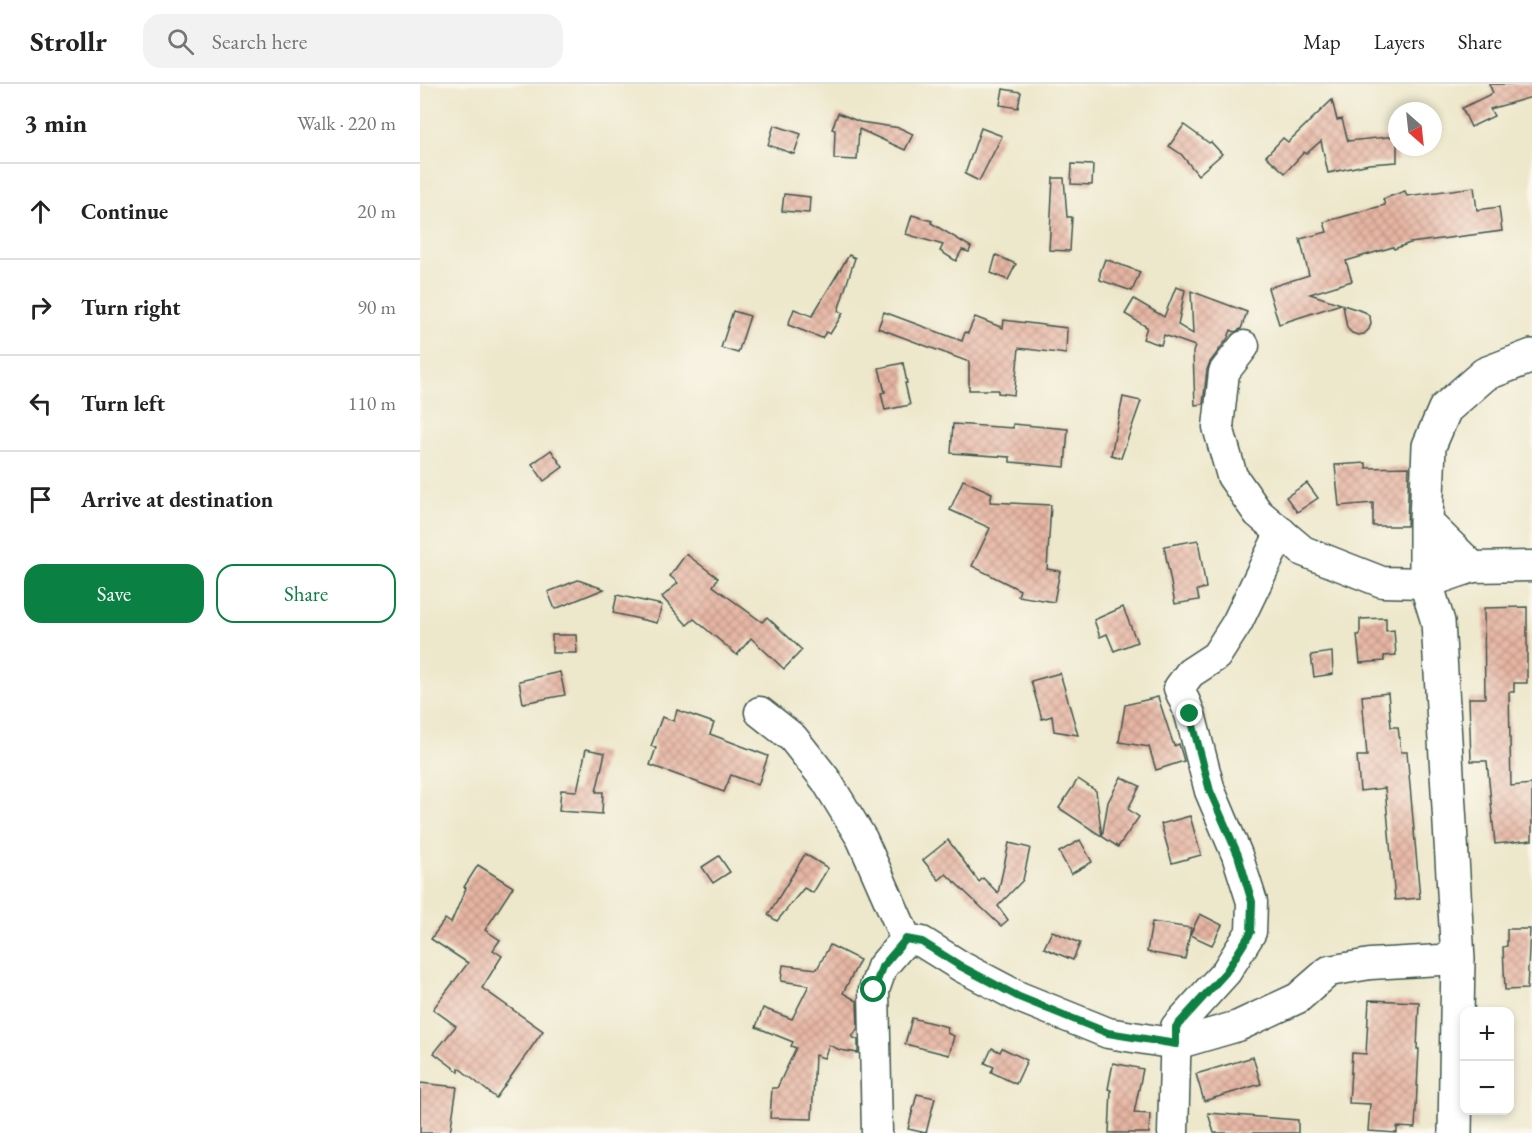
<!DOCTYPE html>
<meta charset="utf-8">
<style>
body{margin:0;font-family:"EB Garamond",serif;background:#f2f2f2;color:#222}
.controls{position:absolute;right:18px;bottom:18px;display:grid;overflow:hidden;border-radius:12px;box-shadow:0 3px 9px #0003}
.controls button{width:54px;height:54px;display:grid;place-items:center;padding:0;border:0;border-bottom:2px solid #e0e0e0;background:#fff;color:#222;font:30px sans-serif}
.compass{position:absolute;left:968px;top:18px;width:54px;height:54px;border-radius:50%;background:#fff;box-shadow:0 3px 9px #0003;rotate:153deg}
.stop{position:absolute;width:18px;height:18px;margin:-14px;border:4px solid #0b8043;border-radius:50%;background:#fff}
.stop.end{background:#0b8043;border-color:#fff;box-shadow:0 2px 6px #0008}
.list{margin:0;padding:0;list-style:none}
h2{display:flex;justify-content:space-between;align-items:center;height:78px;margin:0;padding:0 24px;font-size:26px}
h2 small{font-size:20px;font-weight:400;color:#767676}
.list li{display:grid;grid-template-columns:39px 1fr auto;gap:18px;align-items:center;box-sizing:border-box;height:96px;padding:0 24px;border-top:2px solid #e0e0e0}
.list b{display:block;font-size:22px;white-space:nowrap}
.list em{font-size:20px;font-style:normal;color:#767676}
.actions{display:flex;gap:12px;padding:18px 24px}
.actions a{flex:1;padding:14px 0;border:2px solid #0b8043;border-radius:18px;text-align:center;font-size:21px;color:#0b8043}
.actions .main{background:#0b8043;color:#fff}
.icon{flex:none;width:33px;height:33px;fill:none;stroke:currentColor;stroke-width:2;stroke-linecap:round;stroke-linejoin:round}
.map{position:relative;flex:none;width:1112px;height:1049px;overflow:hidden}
header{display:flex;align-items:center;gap:36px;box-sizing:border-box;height:84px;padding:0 30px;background:#fff;border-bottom:2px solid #e0e0e0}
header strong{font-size:28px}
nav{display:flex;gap:33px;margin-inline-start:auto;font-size:21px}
.search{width:420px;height:54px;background:#f2f2f2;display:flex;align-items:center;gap:15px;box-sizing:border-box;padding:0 21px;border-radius:18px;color:#767676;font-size:22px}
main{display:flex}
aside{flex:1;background:#fff}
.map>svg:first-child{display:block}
.building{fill:url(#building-cross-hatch)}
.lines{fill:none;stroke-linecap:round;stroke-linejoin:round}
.minor-casing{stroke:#3e564b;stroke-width:33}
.major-casing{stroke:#3e564b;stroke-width:36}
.minor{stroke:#fff;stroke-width:30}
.major{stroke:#fff;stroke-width:33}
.route{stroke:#0b8043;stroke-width:8}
</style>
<header>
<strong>Strollr</strong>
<div class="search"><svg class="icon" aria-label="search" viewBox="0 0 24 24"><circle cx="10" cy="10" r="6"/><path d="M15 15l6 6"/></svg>Search here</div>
<nav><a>Map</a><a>Layers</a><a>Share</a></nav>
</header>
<main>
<aside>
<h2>3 min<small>Walk · 220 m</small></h2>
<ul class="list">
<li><svg class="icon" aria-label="ahead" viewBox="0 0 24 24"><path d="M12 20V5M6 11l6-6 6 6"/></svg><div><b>Continue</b></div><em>20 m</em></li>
<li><svg class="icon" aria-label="right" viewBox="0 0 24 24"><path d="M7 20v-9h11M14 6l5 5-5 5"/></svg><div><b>Turn right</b></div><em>90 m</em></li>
<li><svg class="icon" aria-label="left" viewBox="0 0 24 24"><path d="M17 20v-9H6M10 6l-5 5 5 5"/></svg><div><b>Turn left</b></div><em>110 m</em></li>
<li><svg class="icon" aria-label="arrive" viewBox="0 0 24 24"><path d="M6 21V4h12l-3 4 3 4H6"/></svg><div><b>Arrive at destination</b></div></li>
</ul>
<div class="actions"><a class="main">Save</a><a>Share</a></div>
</aside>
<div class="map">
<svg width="1112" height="1049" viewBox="0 0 1112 1049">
<defs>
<pattern id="building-cross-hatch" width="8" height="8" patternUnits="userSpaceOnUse" patternTransform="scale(1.5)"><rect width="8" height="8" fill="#e7b5a3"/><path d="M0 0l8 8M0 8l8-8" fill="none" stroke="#bb9486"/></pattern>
</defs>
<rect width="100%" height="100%" fill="#fbf7ec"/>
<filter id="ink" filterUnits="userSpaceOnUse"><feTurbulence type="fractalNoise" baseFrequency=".0167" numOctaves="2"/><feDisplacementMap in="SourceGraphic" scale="12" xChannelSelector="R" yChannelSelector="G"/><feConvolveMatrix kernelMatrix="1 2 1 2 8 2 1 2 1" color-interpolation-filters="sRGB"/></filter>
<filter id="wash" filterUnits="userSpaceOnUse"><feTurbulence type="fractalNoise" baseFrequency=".008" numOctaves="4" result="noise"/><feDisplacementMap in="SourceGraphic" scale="24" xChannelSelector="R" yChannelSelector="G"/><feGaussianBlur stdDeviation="1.35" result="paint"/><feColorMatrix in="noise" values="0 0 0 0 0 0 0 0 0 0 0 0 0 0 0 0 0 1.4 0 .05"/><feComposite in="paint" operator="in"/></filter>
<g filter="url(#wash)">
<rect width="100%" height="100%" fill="#ede7cb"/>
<g id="blocks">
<g class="building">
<polygon points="1069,0 1112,0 1112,13 1070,25 1074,32 1051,43 1042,24 1073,9"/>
<polygon points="583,5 601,8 598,24 580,21"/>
<polygon points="912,16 917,36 922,35 928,57 977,52 977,78 949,80 908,89 901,57 886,70 884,68 865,89 846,72 863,54 868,58"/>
<polygon points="418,29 440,38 480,44 493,50 485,66 439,45 437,76 414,75 415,46 412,45"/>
<polygon points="354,41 381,50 374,70 348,61"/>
<polygon points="764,41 789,59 791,58 802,70 778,91 761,70 749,62"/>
<polygon points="561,44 582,52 559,97 545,90"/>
<polygon points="652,80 673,81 672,101 651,100"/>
<polygon points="633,94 644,94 647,133 652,133 650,167 629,166"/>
<polygon points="1054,103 1057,126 1079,123 1082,147 990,159 974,165 973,163 926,177 932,197 890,210 921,220 859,240 848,204 889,191 880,155 907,148 904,138 965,121 963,115 985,107 987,112"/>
<polygon points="364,110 390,113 389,129 362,127"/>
<polygon points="492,131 512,137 511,139 551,163 549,168 542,166 536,177 520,167 523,161 486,150"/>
<polygon points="429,171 435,174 418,227 423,229 410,250 406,248 402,254 368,241 374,225 392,232"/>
<polygon points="576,171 596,180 588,196 571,189"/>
<polygon points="685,175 720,188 712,207 680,196 680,189"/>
<polygon points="756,203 765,206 758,241 773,250 771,207 827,228 821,245 815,248 811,246 808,254 790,278 787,286 783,320 775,321 773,268 775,262 744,251 741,261 723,255 727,243 705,230 714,215 744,233"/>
<polygon points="923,221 945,228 950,233 951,239 949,245 944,250 938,251 932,249 927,244"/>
<polygon points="313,227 330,232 318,269 301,264"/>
<polygon points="464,228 542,257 545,248 548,249 555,233 583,244 584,236 647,244 646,270 599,264 594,311 578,309 578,306 549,306 549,278 458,244"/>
<polygon points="483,279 487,299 485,299 490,321 465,326 461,309 465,308 459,284"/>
<polygon points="703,313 721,317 701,374 691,371"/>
<polygon points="533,340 593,344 593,340 648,345 645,383 590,378 590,373 531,369"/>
<polygon points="131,366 143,383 124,397 112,380"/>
<polygon points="946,379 946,384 989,383 987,442 953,442 953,419 919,422 915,381"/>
<polygon points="543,396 572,409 570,418 631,421 627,485 640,487 634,518 598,512 600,506 552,482 570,444 530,426"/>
<polygon points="887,399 898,414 877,428 866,413"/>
<polygon points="778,456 786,504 777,506 779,516 755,520 744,462"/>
<polygon points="266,470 298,494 293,502 342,538 347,533 382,566 364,585 331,554 317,571 274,535 267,541 242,513 258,499 250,492"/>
<polygon points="158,496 184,505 135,525 128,508"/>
<polygon points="197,511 242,521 237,539 193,529"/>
<polygon points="703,523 717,558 694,567 687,550 680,553 674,536"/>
<polygon points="1107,523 1107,599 1094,599 1094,608 1089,608 1091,702 1112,700 1112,756 1075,760 1067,677 1051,677 1049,614 1065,614 1064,524"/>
<polygon points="966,534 966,547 974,546 976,571 964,572 964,577 940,579 937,551 940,551 940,535"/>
<polygon points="132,551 156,551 157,569 132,569"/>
<polygon points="912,568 913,590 894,593 891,571"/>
<polygon points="140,588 145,611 103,619 99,597"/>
<polygon points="640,589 658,651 634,647 632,632 622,635 611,597"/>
<polygon points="968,609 971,643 978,643 981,668 987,668 1000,814 975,816 965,704 940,707 937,672 947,672 942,612"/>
<polygon points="738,613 754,662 759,660 764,677 736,686 729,663 699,658 705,621"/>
<polygon points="257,626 294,639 290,650 348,672 338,701 311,691 304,708 230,681 236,664 231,662 242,633 254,637"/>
<polygon points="166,665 185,669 176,708 183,708 182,730 139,727 141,706 157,707"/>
<polygon points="701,693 720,702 708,725 719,733 698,763 639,724 658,695 676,707 682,753 688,718"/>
<polygon points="770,732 781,771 752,779 741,740"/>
<polygon points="528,756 559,798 563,794 578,809 589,759 610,764 603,796 578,822 588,836 581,842 526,790 519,796 503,776"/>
<polygon points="660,756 672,778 651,790 639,768"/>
<polygon points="385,770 408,784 393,809 384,804 357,837 348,831"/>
<polygon points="299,772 310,788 293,799 282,783"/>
<polygon points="58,781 93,803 65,846 80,856 73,866 82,872 62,904 123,947 76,1014 39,984 39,988 14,969 36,942 13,925 48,879 11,855 25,835 31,839 46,804 44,803"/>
<polygon points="780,830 802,841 792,861 770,851"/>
<polygon points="732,838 771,844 765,875 727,868"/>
<polygon points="1087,845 1110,845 1107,905 1085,906 1083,863 1087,862"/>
<polygon points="632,847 660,859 653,876 624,864"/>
<polygon points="410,861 440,876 423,909 437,917 438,944 432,953 438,956 438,969 420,966 409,961 404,974 395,971 392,1035 350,1034 352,1004 357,1004 376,964 371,962 373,958 336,943 343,924 372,935 389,901 361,897 363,881 397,885"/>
<polygon points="949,916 999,918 997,965 999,965 995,1044 977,1043 977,1049 948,1047 950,1020 929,1019 932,969 946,970"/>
<polygon points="492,934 528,943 527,949 534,952 529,971 485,960"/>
<polygon points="572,964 580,968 582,964 607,976 596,1000 571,988 574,983 565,979"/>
<polygon points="833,973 841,1000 784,1017 776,990"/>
<polygon points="693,979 723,985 714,1029 730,1030 729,1049 689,1049 691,1006 688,1005"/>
<polygon points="0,999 37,1003 30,1049 0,1049"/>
<polygon points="497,1010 515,1014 506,1049 488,1045"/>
<polygon points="788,1029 878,1036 878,1049 794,1049"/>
</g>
</g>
</g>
<g filter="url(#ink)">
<use href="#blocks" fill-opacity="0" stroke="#3e564b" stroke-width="1.5"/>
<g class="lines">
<g class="minor-casing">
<g id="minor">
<polyline points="824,262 804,288 798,343 812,392 838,429 883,467 962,498 1006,499 1053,483 1006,437"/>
<polyline points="1034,481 1053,483 1112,482"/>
<polyline points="340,628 373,654 406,696 442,755 486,855"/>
<polyline points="457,1049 454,906 462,883 486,855 502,858 542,883 599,913 688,949 756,960 818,942 878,914 909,887 950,880 1038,875"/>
<polyline points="753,1049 756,943 806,888 831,848 832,818 817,771 790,707 770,630 759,604 770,589 796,572 817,539 861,448"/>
</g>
</g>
<g class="major-casing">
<polyline id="major" points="1035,1049 1038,875 1018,538 1006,499 1006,437 1009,362 1025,325 1065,290 1112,272"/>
</g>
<use href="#minor" class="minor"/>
<use href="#major" class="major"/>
</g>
</g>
<g class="lines" filter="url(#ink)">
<polyline class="route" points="454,906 462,883 486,855 502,858 542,883 599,913 688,949 756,960 756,943 806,888 831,848 832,818 818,771 790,707 770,630"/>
</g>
</svg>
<div class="controls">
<button>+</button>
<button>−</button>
</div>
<svg class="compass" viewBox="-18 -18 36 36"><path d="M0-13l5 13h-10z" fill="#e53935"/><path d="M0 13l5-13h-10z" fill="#767676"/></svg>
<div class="stop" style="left:454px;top:906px"></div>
<div class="stop end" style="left:770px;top:630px"></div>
</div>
</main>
